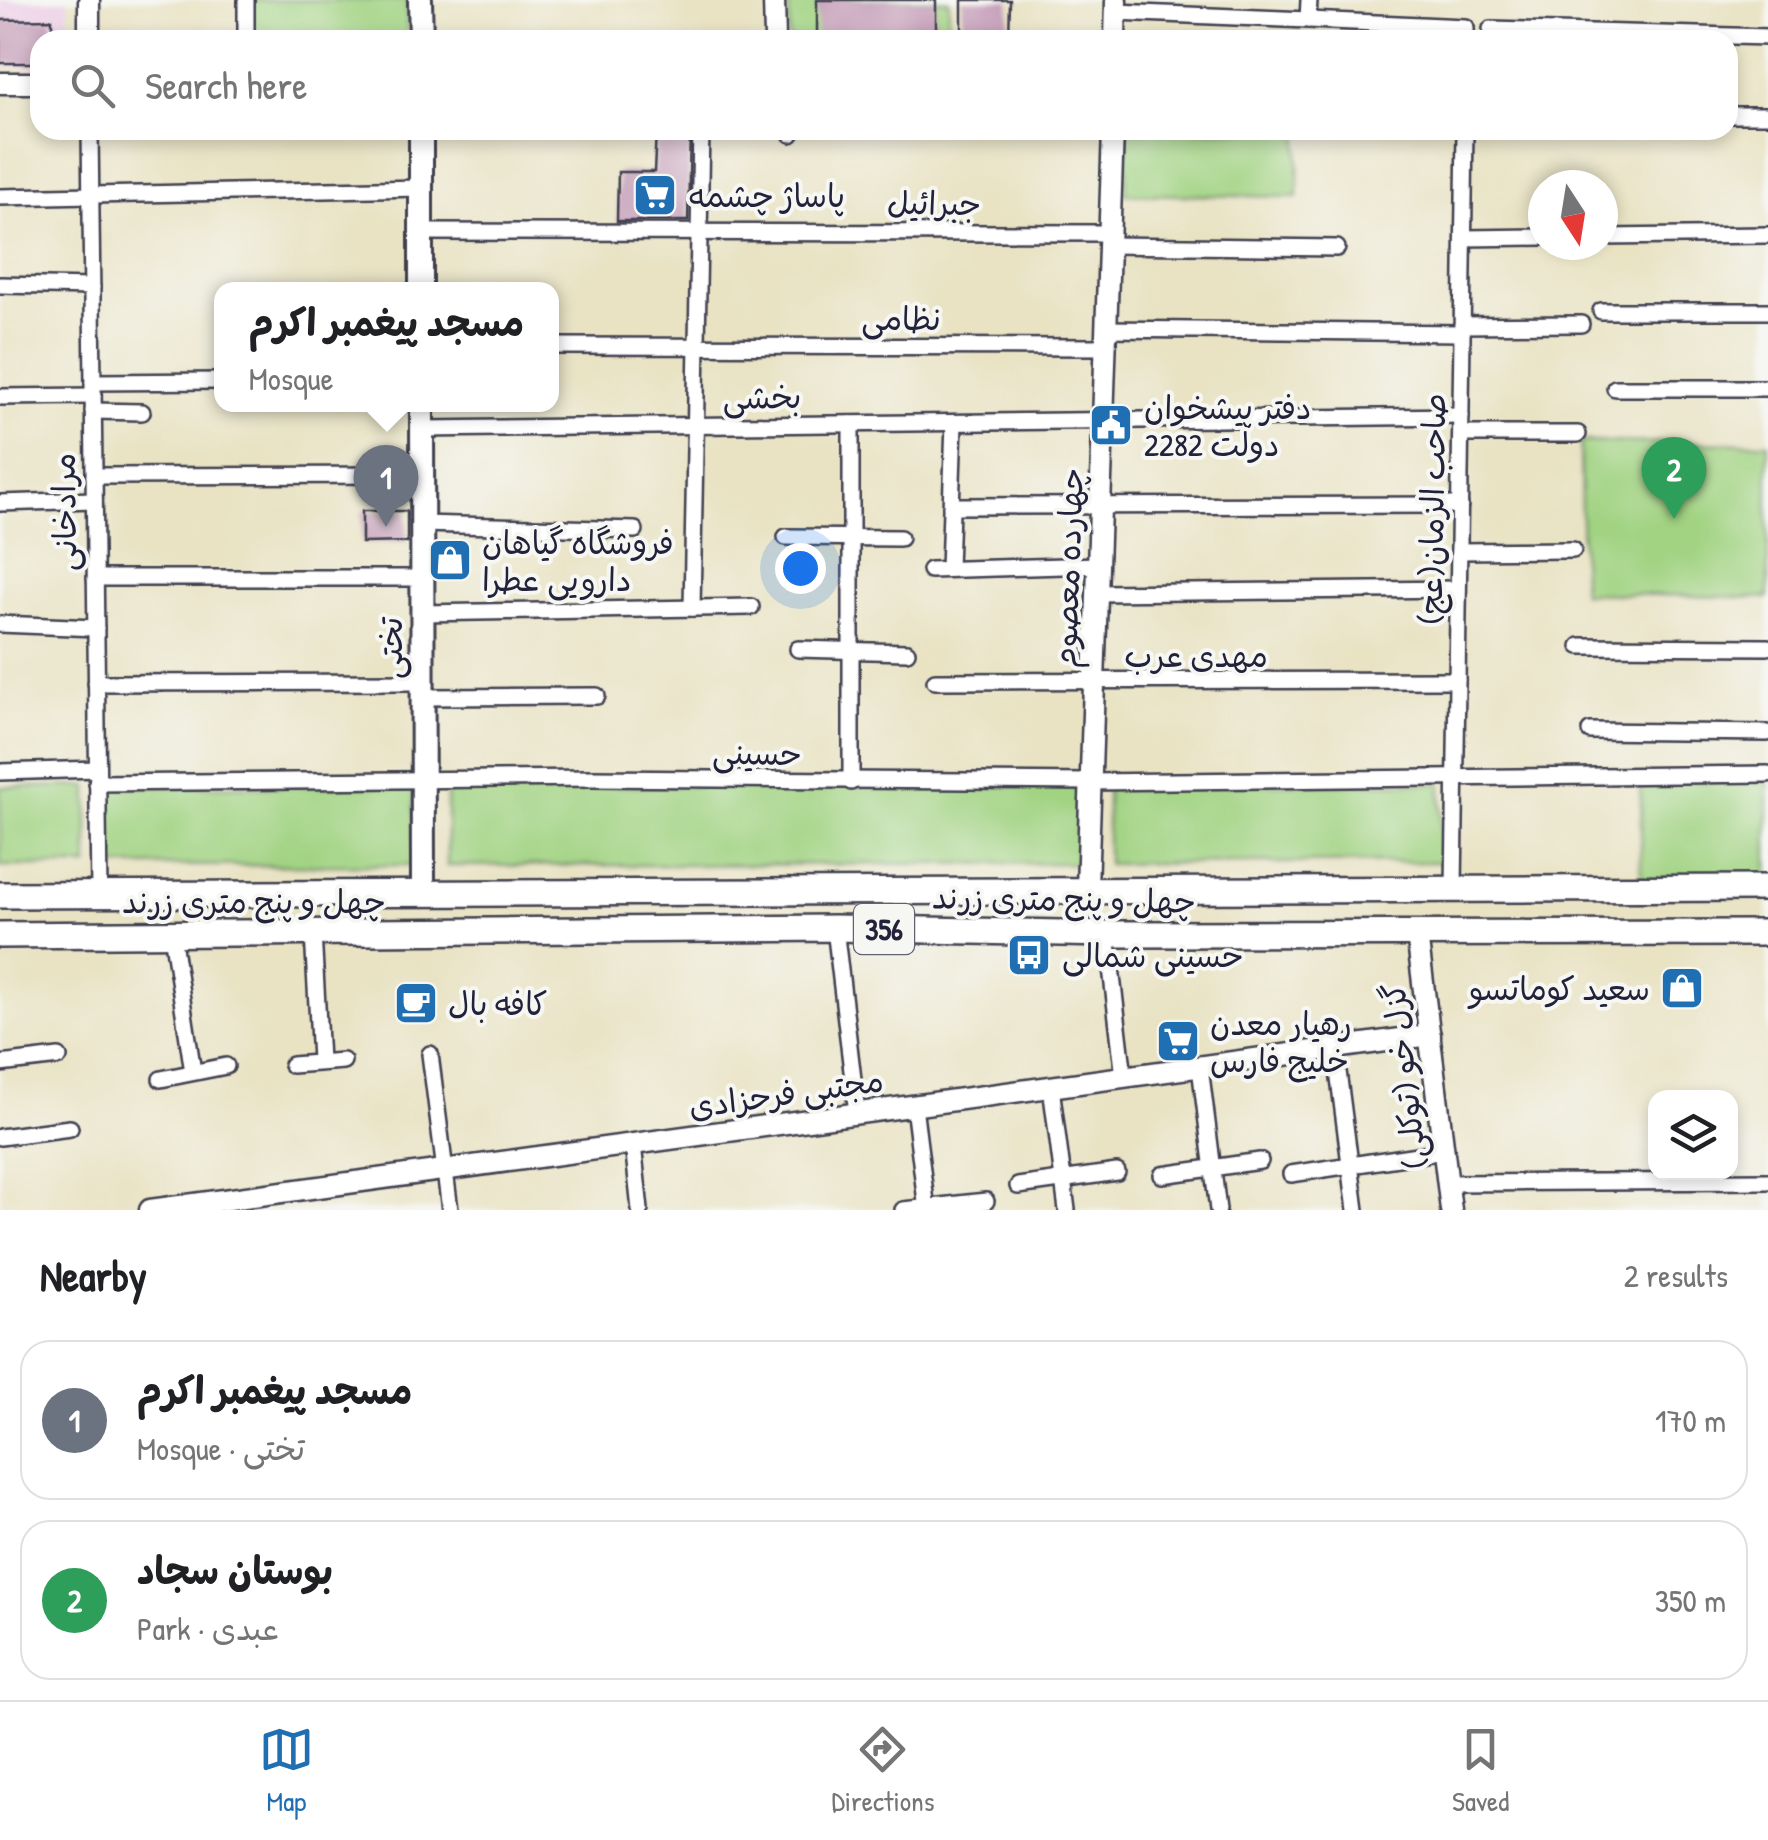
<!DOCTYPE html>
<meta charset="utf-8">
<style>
body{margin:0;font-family:"Patrick Hand","Playpen Sans Arabic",sans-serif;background:#f2f2f2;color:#202124}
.controls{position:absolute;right:30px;bottom:30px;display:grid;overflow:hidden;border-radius:20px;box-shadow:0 5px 15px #0003}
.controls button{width:90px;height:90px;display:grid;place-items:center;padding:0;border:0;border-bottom:2px solid #e0e0e0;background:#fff;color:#202124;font:50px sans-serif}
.compass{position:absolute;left:1528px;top:170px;width:90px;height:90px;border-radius:50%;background:#fff;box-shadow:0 5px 15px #0003;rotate:168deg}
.you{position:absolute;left:800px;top:568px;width:35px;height:35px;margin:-25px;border:8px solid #fff;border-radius:50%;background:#1a73e8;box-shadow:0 0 0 15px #1a73e833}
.badge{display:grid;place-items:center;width:65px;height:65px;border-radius:50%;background:#1f6fb2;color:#fff;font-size:32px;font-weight:700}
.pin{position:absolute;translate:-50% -82px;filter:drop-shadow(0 2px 5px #0008)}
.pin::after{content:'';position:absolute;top:52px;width:35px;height:30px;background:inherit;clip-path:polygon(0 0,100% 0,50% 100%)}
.popup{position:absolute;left:214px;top:282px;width:345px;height:130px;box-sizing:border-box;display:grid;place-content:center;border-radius:20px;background:#fff;filter:drop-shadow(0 2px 8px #0005);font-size:32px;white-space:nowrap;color:#757577}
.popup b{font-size:38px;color:#202124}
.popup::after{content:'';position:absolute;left:50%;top:100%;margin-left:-20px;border:20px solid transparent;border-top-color:#fff}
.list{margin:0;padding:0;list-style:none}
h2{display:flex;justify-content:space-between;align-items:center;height:130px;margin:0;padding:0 40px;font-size:42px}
h2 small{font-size:32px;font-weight:400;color:#757577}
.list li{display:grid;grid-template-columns:65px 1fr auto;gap:30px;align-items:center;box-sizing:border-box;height:160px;margin:0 20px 20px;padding:0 20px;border:2px solid #e0e0e0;border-radius:30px}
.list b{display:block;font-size:38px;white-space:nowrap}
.list p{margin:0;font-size:32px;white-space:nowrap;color:#757577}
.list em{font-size:32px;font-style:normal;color:#757577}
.icon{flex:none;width:55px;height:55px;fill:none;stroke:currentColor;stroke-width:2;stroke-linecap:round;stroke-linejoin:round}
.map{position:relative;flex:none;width:1768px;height:1210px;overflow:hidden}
.search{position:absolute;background:#fff;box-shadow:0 5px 15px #0003;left:30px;right:30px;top:30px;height:110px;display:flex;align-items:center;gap:25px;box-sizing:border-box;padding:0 35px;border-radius:30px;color:#757577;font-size:38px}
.sheet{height:490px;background:#fff}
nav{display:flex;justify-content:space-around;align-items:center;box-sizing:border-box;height:140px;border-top:2px solid #e0e0e0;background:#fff;font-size:28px;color:#757577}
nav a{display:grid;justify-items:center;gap:5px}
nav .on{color:#1f6fb2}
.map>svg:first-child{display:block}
.built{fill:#edd0e8}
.green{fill:#a1d382;stroke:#627a5e;stroke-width:2.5}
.building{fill:#c299b6}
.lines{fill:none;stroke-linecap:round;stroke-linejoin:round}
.minor-casing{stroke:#403f50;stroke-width:20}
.tertiary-casing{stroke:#403f50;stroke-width:25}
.secondary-casing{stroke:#403f50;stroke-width:28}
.primary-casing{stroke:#403f50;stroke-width:30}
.minor{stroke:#fff;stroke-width:15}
.tertiary{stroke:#fff;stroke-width:20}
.secondary{stroke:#fff;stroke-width:22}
.primary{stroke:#fff;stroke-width:25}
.labels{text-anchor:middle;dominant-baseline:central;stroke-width:8;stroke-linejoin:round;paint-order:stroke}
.shield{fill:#f6f6f2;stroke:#626272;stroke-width:2.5}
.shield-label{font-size:30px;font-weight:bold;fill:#22223b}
.poi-label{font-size:32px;fill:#22223b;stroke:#f6f6f2;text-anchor:start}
.street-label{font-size:32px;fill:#22223b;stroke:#f6f6f2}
</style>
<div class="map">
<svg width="1768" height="1210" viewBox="0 0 1768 1210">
<rect width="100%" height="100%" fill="#f6f6f2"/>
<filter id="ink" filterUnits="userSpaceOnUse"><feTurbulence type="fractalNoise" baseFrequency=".01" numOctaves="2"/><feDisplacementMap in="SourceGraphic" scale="20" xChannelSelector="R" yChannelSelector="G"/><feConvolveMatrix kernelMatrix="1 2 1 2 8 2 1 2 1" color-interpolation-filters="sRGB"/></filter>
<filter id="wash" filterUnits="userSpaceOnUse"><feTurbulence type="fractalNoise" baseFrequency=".0048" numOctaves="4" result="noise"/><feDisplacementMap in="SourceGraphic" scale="40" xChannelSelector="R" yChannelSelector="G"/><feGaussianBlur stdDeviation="2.25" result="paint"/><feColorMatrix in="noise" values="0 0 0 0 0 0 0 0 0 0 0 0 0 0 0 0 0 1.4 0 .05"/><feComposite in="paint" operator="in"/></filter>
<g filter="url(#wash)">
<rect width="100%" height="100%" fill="#e9e3c4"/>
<polygon class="built" points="0,0 68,0 69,40 40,40 40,67 0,67"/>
<g class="green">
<rect x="251" y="0" width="156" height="40"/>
<rect x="789" y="0" width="160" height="40"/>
<polygon points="1128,33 1301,35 1301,40 1128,40"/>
<polygon points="1127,130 1299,130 1298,197 1126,194"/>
<polygon points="1580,442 1768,443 1768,598 1582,593"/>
<polygon points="1641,780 1768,782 1768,880 1641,880"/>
<polygon points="1441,783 1441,862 1107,864 1107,784"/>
<polygon points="414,785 414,865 106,866 106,787"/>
<polygon points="88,786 88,866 0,866 0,787"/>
<polygon points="447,786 1078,786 1083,788 1085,863 447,866"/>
</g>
<g id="blocks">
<g class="building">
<rect x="817" y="0" width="119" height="40"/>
<polygon points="962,0 1010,0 1009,40 962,40"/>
<polygon points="52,19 52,40 40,40 40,63 0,63 0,20"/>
<polygon points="656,130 690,130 688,221 617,221 618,172 654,172"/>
<polygon points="362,511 407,511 407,542 362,543"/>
</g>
</g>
</g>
<g filter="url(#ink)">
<use href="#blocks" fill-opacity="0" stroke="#403f50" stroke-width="2.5"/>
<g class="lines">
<g class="minor-casing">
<g id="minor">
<polyline points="246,0 246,40"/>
<polyline points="1116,12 1308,20 1309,0"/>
<polyline points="1308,20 1466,27 1466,40"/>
<polyline points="1491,29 1768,37"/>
<polyline points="1728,115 1768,115"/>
<polyline points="90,130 99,894"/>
<polyline points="791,134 791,130"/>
<polyline points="0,197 421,188"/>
<polyline points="421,232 1109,233"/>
<polyline points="1603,237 1768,235"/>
<polyline points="1464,238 1543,237"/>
<polyline points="1109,245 1337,248"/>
<polyline points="0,285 92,287"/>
<polyline points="1601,311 1768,311"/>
<polyline points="1462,325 1581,324"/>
<polyline points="1106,329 1462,333"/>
<polyline points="551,346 1105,347"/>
<polyline points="93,382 221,381"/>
<polyline points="1615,388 1768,388"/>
<polyline points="0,397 93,396"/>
<polyline points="93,411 142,412"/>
<polyline points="851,424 851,782"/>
<polyline points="422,429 1461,416"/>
<polyline points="1461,434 1578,434"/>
<polyline points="94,476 422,475"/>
<polyline points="0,503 94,500"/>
<polyline points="951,506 1460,505"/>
<polyline points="422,524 635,530"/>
<polyline points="786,537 900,538"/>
<polyline points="1459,551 1573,550"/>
<polyline points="949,569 954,423"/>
<polyline points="930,570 1098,565"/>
<polyline points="95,578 422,578"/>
<polyline points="1097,593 1458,589"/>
<polyline points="692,608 701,130"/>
<polyline points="422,613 751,607"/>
<polyline points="0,624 96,628"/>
<polyline points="1580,646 1768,647"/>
<polyline points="798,649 907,652"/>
<polyline points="935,681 1457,680"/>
<polyline points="96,683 422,682"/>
<polyline points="422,697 597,696"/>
<polyline points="1590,731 1768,733"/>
<polyline points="0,772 97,769"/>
<polyline points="97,783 592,778 1090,782 1768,774"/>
<polyline points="1454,889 1465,130"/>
<polyline points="835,928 857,1113"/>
<polyline points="313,933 320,1060"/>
<polyline points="172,934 193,1072"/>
<polyline points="1107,934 1124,1077"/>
<polyline points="1335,1048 1356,1210"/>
<polyline points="430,1054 450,1210"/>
<polyline points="0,1064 59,1057"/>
<polyline points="292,1065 343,1061"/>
<polyline points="1200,1067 1218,1210"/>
<polyline points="161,1079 226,1066"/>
<polyline points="1051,1087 1067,1210"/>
<polyline points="914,1106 927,1210"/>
<polyline points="0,1137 70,1128"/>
<polyline points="633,1144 640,1210"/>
<polyline points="1291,1174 1444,1151"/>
<polyline points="1162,1175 1260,1161"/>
<polyline points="1448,1183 1768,1181"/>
<polyline points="1018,1186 1117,1172"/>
<polyline points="903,1210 986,1201"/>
</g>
</g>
<g class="tertiary-casing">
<g id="tertiary">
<polyline points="89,0 89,40"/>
<polyline points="774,0 775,40"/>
<polyline points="1115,40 1116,0"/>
<polyline points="0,83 40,83"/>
<polyline points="1087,888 1113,130"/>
<polyline points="1417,934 1451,1210"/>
<polyline points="150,1210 1430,1035"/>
</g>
</g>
<g class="secondary-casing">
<g id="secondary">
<polyline points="420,0 421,40"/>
<polyline points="421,130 421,290"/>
<polyline points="422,404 423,892"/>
</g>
</g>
<g class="primary-casing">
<g id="primary">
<polyline points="0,895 1768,888"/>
<polyline points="0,935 835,928 1107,934 1768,933"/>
</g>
</g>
<use href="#minor" class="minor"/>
<use href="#tertiary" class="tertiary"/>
<use href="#secondary" class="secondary"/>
<use href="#primary" class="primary"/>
</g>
</g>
<defs>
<g id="supermarket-square" transform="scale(2.25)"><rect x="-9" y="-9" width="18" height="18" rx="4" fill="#1f6fb2" stroke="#f6f6f2"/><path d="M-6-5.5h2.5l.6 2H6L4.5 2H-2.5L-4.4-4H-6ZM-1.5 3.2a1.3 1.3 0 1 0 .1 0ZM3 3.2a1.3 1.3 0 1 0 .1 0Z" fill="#fff"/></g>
<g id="civic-square" transform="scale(2.25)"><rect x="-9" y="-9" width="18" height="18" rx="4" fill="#1f6fb2" stroke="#f6f6f2"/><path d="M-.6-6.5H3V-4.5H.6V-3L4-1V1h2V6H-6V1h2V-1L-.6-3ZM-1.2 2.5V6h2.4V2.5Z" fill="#fff"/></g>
<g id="shop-square" transform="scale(2.25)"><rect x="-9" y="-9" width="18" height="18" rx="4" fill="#1f6fb2" stroke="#f6f6f2"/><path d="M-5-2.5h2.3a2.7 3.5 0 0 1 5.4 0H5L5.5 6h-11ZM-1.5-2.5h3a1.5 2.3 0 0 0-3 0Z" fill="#fff"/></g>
<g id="bus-square" transform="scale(2.25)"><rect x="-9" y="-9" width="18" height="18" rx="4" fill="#1f6fb2" stroke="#f6f6f2"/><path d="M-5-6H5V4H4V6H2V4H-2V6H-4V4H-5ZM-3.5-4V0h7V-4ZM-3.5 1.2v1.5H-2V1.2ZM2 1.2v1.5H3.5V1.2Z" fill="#fff"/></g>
<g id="cafe-square" transform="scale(2.25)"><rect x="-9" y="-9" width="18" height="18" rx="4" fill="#1f6fb2" stroke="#f6f6f2"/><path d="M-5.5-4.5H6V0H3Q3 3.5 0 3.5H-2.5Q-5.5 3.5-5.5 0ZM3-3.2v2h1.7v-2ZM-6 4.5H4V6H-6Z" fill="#fff"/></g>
</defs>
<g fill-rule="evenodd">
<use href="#supermarket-square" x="655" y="195"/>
<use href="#civic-square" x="1111" y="425"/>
<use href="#shop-square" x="450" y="560"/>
<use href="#bus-square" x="1029" y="955"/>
<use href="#shop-square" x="1682" y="988"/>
<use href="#cafe-square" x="416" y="1003"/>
<use href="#supermarket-square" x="1178" y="1041"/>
</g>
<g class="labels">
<rect class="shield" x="854" y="904" width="60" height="50" rx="8"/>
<g class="shield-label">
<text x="884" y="929">356</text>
</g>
<g class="poi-label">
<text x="688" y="195">پاساژ چشمه</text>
<text x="1144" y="407">دفتر پیشخوان<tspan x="1144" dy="37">دولت 2282</tspan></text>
<text x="482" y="542">فروشگاه گیاهان<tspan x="482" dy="37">دارویی عطرا</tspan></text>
<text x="1062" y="955">حسینی شمالی</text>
<text x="1650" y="988" text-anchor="end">سعید کوماتسو</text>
<text x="448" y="1003">کافه بال</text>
<text x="1210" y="1023">رهیار معدن<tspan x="1210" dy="37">خلیج فارس</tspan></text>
</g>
<g class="street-label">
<text transform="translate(934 203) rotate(1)">جبرائیل</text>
<text x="901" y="318">نظامی</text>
<text transform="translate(762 397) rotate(-1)">بخشی</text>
<text transform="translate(1432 509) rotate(-89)">صاحب الزمان(عج)</text>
<text transform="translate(64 512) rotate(-91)">مرادخانی</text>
<text transform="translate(1068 568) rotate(-88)">چهارده معصوم</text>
<text transform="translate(390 648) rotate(-90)">تختی</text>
<text x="1196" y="655">مهدی عرب</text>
<text transform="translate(757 753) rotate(1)">حسینی</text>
<text transform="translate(1064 899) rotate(1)">چهل و پنج متری زرند</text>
<text x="254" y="901">چهل و پنج متری زرند</text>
<text transform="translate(1404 1076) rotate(-97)">گزل خو (توکلی)</text>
<text transform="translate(786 1093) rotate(-8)">مجتبی فرحزادی</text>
</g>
</g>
</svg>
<div class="controls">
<button><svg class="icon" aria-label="layers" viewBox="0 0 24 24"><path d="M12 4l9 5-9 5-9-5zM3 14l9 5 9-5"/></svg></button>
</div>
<svg class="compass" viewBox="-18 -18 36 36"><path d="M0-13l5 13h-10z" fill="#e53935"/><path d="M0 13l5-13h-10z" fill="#757577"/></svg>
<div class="you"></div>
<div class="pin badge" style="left:386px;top:527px;background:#6b7280">1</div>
<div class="popup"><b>مسجد پیغمبر اکرم</b>Mosque</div>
<div class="pin badge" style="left:1674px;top:519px;background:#2e9e5b">2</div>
<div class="search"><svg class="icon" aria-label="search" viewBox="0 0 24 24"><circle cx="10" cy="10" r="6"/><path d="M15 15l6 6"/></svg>Search here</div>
</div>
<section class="sheet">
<h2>Nearby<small>2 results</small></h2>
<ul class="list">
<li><span class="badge" style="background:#6b7280">1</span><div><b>مسجد پیغمبر اکرم</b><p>Mosque · تختی</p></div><em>170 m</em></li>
<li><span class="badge" style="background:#2e9e5b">2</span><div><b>بوستان سجاد</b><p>Park · عبدی</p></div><em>350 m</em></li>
</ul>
</section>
<nav>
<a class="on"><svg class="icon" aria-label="map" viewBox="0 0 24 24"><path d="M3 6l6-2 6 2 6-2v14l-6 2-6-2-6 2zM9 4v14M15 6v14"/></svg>Map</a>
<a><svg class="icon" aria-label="directions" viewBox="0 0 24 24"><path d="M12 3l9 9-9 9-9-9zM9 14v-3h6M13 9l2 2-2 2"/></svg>Directions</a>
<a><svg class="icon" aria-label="saved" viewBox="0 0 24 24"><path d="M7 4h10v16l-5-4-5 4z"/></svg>Saved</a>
</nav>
